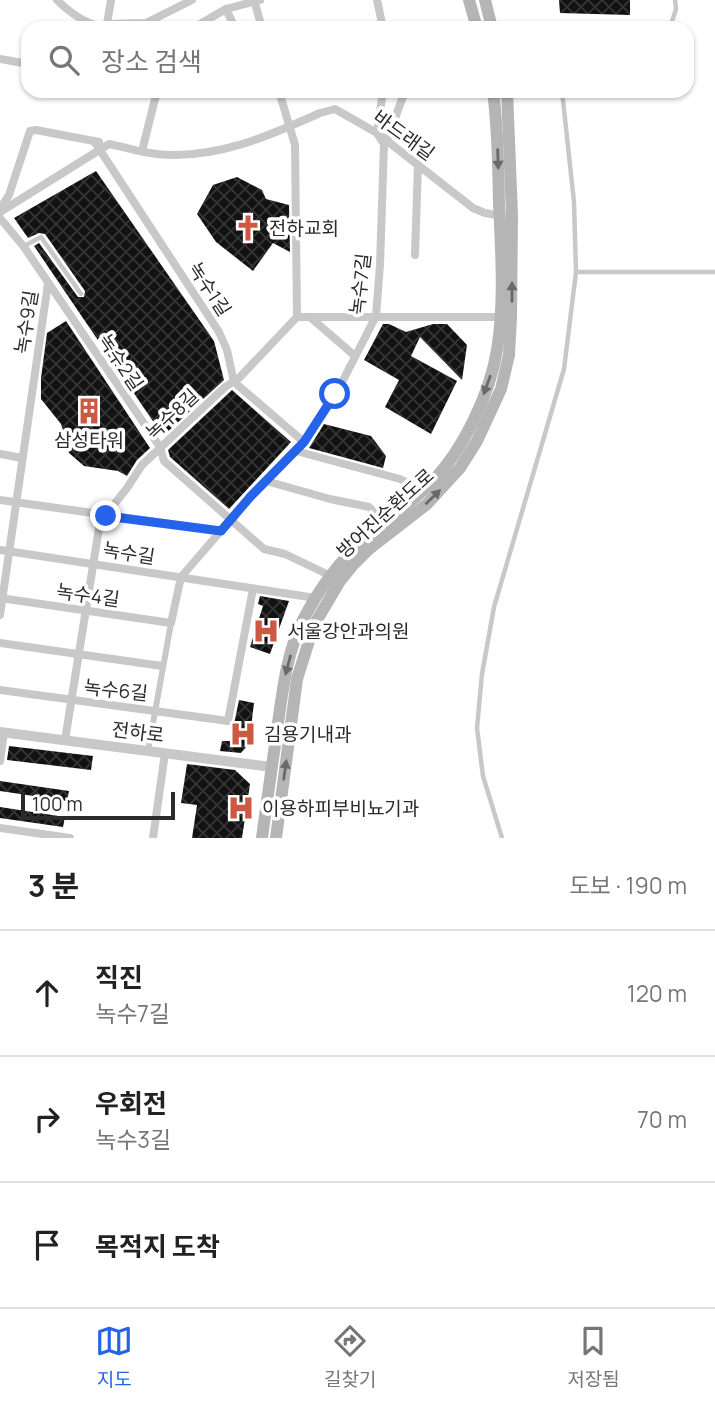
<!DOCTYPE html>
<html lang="ko">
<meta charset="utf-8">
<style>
body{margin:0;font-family:Manrope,"Noto Sans KR",sans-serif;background:#f2f2f2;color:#222}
.scale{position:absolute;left:21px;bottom:18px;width:154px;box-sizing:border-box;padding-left:7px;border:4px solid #2b2b2b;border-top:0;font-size:19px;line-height:24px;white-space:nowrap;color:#2b2b2b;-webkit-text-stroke:5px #fff;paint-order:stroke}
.stop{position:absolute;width:21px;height:21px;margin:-16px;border:5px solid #2563eb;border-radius:50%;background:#fff}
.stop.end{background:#2563eb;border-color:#fff;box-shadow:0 2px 7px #0008}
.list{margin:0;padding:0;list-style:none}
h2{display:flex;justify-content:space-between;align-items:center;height:91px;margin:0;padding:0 28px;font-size:30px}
h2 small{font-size:23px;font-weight:400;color:#767676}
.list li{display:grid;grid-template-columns:46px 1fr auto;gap:21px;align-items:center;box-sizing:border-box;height:126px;padding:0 28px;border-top:2px solid #e0e0e0}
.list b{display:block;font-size:26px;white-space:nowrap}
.list p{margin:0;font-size:23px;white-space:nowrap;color:#767676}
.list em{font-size:23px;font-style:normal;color:#767676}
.icon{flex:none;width:38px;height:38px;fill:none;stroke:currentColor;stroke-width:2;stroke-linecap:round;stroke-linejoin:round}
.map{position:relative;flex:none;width:715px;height:838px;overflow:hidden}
.search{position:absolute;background:#fff;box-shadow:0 2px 5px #0004;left:21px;right:21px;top:21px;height:77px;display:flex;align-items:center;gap:18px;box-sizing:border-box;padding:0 24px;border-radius:21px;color:#767676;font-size:26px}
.sheet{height:469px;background:#fff}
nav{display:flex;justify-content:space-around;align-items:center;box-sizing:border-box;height:98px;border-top:2px solid #e0e0e0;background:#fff;font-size:19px;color:#767676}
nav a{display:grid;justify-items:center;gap:4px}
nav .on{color:#2563eb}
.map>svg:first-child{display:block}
.building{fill:url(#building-cross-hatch)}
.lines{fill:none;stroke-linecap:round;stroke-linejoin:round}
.service{stroke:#c8c8c8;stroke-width:4.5}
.pedestrian{stroke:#c8c8c8;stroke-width:6}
.minor{stroke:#c8c8c8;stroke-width:8}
.tertiary{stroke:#c8c8c8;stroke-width:10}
.secondary{stroke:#b5b5b5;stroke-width:12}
.oneway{fill:#696969}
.route{stroke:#2563eb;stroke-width:9}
.labels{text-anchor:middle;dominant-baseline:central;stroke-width:7;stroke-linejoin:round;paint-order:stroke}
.street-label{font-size:19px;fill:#2b2b2b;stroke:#fff}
.poi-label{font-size:19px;fill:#2b2b2b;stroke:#fff;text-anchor:start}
</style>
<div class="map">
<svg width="715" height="838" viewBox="0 0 715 838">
<defs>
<pattern id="building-cross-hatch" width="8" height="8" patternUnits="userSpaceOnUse" patternTransform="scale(1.75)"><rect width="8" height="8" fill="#121212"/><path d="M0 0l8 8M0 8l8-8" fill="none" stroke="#353535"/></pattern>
</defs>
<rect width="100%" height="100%" fill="#fff"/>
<g class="building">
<polygon points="559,0 630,0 630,15 560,13"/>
<polygon points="96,171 214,341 224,380 163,436 34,246 39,243 78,297 84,297 85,291 45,234 39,233 28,238 14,218"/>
<polygon points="237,177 262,190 266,199 289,205 290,252 273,243 253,271 216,242 197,214 213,185"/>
<polygon points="66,321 150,448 137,460 127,476 118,471 84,466 69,453 61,424 41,399 41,378 47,333"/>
<polygon points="383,324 389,324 406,332 433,324 447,324 467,345 462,380 420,337 411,356 457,381 431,434 385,407 399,380 364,360"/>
<polygon points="232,390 291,442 229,509 170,457 168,450"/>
<polygon points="324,424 371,436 386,456 383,468 309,448"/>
<polygon points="260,596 289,601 270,654 250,647 263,606 258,604"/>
<polygon points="239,700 254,703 249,744 241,753 220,751 222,741 236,741 238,725 234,724"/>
<polygon points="9,746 93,756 91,770 7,760"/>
<polygon points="187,764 235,770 250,784 242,838 192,838 197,805 181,803"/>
<polygon points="0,781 69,791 67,801 0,791"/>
<polygon points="0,807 65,817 63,827 0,818"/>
</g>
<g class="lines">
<g class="service">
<polyline points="670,28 676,9 675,0"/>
<polyline points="24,246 41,237 81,294"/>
<polyline points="576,272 715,272"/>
<polyline points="502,838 483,776 477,728 482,674 494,607 564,369 576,272 574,202 562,91"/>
</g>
<polyline class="pedestrian" points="148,751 171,623"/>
<g class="minor">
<path d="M57,0C71,14 92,29 112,27"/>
<polyline points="111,0 107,24 146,23 192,0"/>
<polyline points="254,0 262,28"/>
<polyline points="377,0 383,28"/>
<polyline points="226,9 235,28"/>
<polyline points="193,28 226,9 260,0"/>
<polyline points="0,59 28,64"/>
<polyline points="387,140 405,91"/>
<polyline points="94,141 219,332 227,350 234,382 304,442"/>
<polyline points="142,151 157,91"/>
<polyline points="0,209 9,195 30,131 36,130 99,142"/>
<path d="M0,212L109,144C125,147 141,153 157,154C215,160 269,136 320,113L335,109L377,133L473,208L485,213L502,216"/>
<polyline points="0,218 24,247 160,447 164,461 264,549 285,554 331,576"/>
<polyline points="415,255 418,164"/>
<polyline points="297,317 500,317"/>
<polyline points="310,317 355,356"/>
<polyline points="296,451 400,479 408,483 418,495"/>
<polyline points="0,454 22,458"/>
<polyline points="266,481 330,499 369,507 385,523"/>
<polyline points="0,500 221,531"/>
<polyline points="0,550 316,598"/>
<polyline points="0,598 171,623 181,577 251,496 304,442 336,394 376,316 380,265 384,144 377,133 383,91"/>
<polyline points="0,615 48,283"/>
<polyline points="0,643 162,666"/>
<polyline points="0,690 228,721 253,589"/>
<polyline points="65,740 100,522 127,488 142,465 225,387 239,378 297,317 295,145 279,91"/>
<polyline points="0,761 4,733"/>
<polyline points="0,828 70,838"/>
<polyline points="153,838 165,753"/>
</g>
<polyline class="tertiary" points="0,732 272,767"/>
<g class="secondary">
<polyline points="469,0 477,28"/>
<polyline points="485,0 492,28"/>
<path d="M262,838C267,799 273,761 278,723C283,688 287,652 303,620C318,591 338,562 364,540C386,521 411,503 432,482C463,450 490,394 497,350C505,302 501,250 499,202C498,165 498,128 493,91"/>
<polyline points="276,838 297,679 314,625 340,581 353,565 369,549 427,504 460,468 477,441 501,389 509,355 511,317 512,215 507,91"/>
</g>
</g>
<defs><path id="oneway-solid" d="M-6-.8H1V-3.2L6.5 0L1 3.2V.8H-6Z" transform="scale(1.75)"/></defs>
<g class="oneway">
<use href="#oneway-solid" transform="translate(498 159) rotate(88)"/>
<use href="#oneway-solid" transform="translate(512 292) rotate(-90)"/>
<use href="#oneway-solid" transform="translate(487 385) rotate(110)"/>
<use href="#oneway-solid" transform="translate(433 497) rotate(-44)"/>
<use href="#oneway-solid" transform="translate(288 665) rotate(105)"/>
<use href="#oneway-solid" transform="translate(285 770) rotate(-82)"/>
</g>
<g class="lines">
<polyline class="route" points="106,516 221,531 251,496 304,442 335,394"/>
</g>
<defs>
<g id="church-bare" transform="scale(2.1)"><path d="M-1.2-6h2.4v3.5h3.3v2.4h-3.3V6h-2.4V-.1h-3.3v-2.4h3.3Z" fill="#ce5942" stroke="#fff" stroke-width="2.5" paint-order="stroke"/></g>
<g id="building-bare" transform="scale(2.1)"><path d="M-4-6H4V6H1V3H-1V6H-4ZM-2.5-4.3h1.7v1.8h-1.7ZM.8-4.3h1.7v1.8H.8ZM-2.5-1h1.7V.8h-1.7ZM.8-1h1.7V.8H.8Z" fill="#ce5942" stroke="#fff" stroke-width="2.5" paint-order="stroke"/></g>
<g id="hospital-bare" transform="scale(2.1)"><path d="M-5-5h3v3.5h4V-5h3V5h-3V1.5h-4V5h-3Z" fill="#ce5942" stroke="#fff" stroke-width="2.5" paint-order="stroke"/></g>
</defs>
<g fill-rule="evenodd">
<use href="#church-bare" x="248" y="228"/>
<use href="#building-bare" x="89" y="411"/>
<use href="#hospital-bare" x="266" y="631"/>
<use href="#hospital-bare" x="243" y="734"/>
<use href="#hospital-bare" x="241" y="808"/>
</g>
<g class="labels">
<g class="street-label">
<text transform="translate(404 135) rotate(36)">바드래길</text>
<text transform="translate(360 284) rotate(-83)">녹수7길</text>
<text transform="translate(210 289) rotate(57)">녹수1길</text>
<text transform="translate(26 322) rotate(-81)">녹수9길</text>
<text transform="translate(121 362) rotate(56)">녹수2길</text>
<text transform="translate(172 414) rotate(-43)">녹수8길</text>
<text transform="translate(385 513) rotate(-42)">방어진순환도로</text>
<text transform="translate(129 553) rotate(9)">녹수길</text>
<text transform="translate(88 595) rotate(8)">녹수4길</text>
<text transform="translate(116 690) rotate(6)">녹수6길</text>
<text transform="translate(138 732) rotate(7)">전하로</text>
</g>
<g class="poi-label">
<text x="269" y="228">전하교회</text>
<text x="89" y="440" text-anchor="middle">삼성타워</text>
<text x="287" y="631">서울강안과의원</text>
<text x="264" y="734">김용기내과</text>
<text x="262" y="808">이용하피부비뇨기과</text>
</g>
</g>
</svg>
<div class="scale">100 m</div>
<div class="stop" style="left:335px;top:394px"></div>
<div class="stop end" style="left:106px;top:516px"></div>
<div class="search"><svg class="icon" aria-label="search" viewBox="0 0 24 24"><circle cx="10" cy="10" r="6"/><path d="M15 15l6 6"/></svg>장소 검색</div>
</div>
<section class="sheet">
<h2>3 분<small>도보 · 190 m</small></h2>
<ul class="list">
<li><svg class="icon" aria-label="ahead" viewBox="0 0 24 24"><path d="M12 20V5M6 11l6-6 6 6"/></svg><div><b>직진</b><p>녹수7길</p></div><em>120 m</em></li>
<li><svg class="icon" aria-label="right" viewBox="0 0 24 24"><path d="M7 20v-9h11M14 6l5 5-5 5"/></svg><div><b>우회전</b><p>녹수3길</p></div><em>70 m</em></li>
<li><svg class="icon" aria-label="arrive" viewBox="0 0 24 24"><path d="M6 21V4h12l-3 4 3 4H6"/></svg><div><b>목적지 도착</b></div></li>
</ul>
</section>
<nav>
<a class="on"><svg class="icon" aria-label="map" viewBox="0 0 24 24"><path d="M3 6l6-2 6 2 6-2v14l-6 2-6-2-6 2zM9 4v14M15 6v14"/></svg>지도</a>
<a><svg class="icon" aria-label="directions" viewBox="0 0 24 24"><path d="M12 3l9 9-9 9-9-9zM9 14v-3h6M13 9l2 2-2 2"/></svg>길찾기</a>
<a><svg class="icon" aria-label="saved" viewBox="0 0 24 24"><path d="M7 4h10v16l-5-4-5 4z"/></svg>저장됨</a>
</nav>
